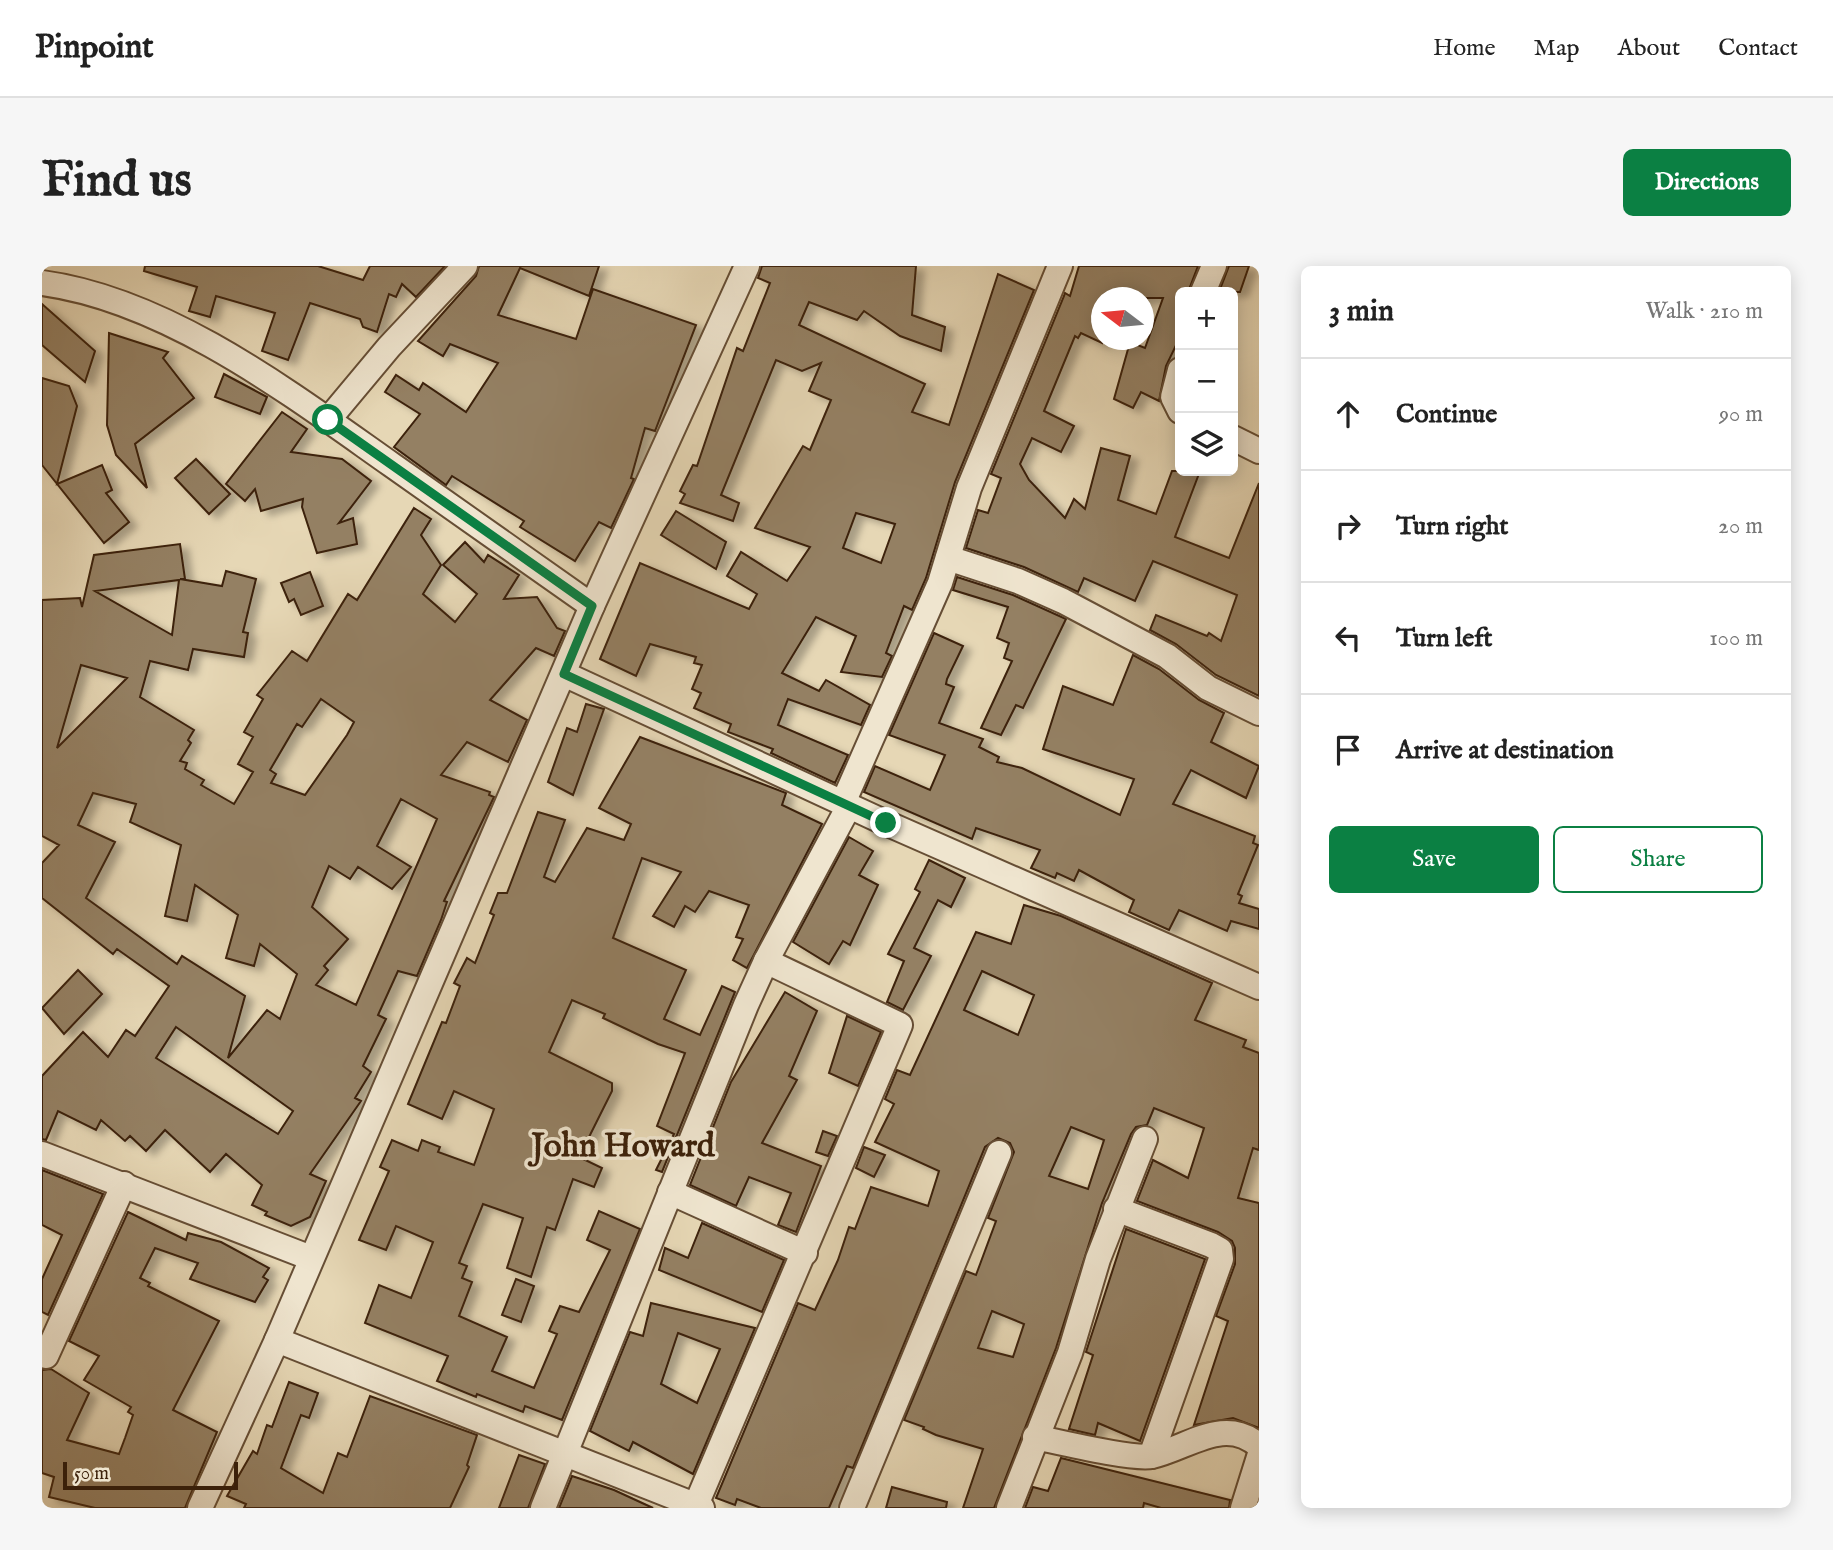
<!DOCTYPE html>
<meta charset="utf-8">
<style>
body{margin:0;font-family:"IM FELL English",serif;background:#f6f6f6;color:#222}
.controls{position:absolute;right:21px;top:21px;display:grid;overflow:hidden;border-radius:10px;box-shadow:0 4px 18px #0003}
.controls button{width:63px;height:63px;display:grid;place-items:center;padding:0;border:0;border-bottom:2px solid #e0e0e0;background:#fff;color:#222;font:35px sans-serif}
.compass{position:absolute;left:1049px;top:21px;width:63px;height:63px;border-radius:50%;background:#fff;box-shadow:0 4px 18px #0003;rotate:286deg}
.scale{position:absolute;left:21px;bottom:18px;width:175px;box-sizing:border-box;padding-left:7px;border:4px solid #3c210a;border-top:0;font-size:19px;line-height:24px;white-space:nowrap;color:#3c210a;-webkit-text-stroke:5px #efe5cf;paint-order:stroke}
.stop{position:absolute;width:21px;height:21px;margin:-16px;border:5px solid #0b8043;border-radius:50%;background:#fff}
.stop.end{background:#0b8043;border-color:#fff;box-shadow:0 2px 7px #0008}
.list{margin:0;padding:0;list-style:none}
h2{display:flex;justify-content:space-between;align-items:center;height:91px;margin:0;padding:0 28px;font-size:30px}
h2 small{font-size:23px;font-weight:400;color:#767676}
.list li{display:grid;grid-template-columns:46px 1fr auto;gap:21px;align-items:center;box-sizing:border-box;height:112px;padding:0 28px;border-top:2px solid #e0e0e0}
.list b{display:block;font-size:26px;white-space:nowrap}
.list em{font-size:23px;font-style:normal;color:#767676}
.actions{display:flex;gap:14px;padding:21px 28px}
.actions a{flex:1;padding:16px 0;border:2px solid #0b8043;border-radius:10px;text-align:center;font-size:24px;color:#0b8043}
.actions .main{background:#0b8043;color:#fff}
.icon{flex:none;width:38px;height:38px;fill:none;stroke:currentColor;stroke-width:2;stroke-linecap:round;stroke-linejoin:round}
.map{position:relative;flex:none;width:1217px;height:1242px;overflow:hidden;border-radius:10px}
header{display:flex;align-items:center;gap:42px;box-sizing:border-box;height:98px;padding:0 35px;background:#fff;border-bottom:2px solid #e0e0e0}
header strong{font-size:33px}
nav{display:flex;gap:38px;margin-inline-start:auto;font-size:24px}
.intro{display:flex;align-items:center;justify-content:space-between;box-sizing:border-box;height:168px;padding:0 42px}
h1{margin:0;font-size:49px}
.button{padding:18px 32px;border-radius:10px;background:#0b8043;color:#fff;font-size:24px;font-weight:700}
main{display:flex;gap:42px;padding:0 42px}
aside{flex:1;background:#fff;border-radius:10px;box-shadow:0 4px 18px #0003}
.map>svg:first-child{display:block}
.building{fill:#948063;stroke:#3c210a;stroke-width:2;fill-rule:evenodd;filter:url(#shadow)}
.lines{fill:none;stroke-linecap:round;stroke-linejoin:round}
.minor-casing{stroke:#664e35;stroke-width:28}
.minor{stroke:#efe5cf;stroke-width:24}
.route{stroke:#0b8043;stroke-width:9}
.labels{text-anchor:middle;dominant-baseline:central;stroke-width:7;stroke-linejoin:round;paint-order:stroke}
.district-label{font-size:33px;font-weight:bold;fill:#3c210a;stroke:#efe5cf}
</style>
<header>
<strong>Pinpoint</strong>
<nav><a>Home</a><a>Map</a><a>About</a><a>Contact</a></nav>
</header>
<div class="intro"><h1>Find us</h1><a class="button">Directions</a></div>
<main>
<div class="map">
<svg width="1217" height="1242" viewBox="0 0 1217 1242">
<defs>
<filter id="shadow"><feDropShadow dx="8" dy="4.5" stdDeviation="3.5" flood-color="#0004"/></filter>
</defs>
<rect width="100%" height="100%" fill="#e6d7b5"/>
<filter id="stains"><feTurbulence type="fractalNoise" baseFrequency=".00286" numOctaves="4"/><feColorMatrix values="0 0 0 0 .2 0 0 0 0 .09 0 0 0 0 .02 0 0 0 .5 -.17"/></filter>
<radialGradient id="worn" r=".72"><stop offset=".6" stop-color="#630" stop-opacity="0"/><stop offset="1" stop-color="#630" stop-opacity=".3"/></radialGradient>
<g class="building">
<polygon points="103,0 276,0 321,14 328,0 403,0 374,31 360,18 354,31 347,28 335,66 321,61 318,53 268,37 246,94 220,85 233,47 174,30 168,51 147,45 155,21 102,5"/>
<polygon points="437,0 557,0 547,30 478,2 456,49 534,73 551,23 654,59 613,165 603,162 589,212 592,213 569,262 557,256 533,295 478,261 482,255 410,210 404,219 352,181 378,148 343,126 354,109 377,124 381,117 424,146 456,97 408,78 401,90 376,75 434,10"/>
<path d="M720,0H874L870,49L903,61L899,85L858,70L822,45L815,54L767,36L757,59L883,118L870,146L907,159L956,8L992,24L913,216L884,312L870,344L862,340L844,387L850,390L840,411L799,406L814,370L774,351L740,407L777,425L784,414L828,439L819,459L746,433L736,459L806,489L793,517L729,487L731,483L686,466L689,458L652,442L659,427L650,423L660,399L652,397L654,391L608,378L594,410L558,393L598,297L707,343L715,328L685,310L699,286L745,315L768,281L713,262L761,180L768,184L789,134L767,125L779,97L760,105L734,94L679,229L697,237L691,255L638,237L643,228L638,225L651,199L655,200L695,82L701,85L728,17L716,12ZM814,247L853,258L839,297L801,282Z"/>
<polygon points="1037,0 1156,0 1146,26 1138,26 1138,71 1124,100 1117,135 1099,126 1091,142 1072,133 1088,76 1103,82 1121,32 1060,32 1060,77 1039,67 1036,72 1033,70 1002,145 1032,160 1019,186 990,172 978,198 987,214 1023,252 1032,233 1043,243 1059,182 1088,190 1076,234 1114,248 1130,205 1158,205 1133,271 1187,292 1217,217 1217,430 1174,409 1134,378 1108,364 1114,349 1165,370 1167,367 1179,375 1195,329 1111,295 1093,335 1042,312 1036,326 982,301 924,282 936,244 946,247 959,212 949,208 1022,30 1023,27 1028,30"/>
<polygon points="1187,0 1207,0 1198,26 1177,26"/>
<polygon points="0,38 53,85 43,116 0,79"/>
<polygon points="67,67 126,86 121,92 152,132 93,178 105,222 74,189 65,159"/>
<polygon points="182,108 225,131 218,148 173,131"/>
<polygon points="0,112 27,120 35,140 15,218 60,199 70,224 64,227 87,256 62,277 0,199"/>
<polygon points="240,146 265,163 249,186 300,193 329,215 297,257 311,252 315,278 275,287 260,241 261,233 219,245 213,223 203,235 184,218"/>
<polygon points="154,193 188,228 167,248 133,212"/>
<path d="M372,242L389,253L379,269L399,299L381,328L413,356L435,328L401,299L423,276L442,296L446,289L477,309L462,333L495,331L515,362L523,365L512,390L494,382L448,434L485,454L466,496L425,476L399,509L448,526L447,529L452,531L402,635L405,636L399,654L375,710L356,705L336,749L344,753L321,800L329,806L313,832L319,835L268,908L284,915L268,951L249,960L223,949L225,946L210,939L220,919L184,888L168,906L123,864L104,885L88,870L83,875L59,854L54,864L16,845L4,874L0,873V810L41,766L66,791L84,764L93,770L127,720L75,683L71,688L0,632V597L17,579L0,570V334L38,332L40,341L52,289L138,278L143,313H138L180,320L184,305L214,313L201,366L206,367L202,391L151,383L146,404L108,395L98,431L152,464L146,474L149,477L138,495L145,497L143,503L162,514L159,519L192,538L211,506L196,498L211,471L202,466L221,433L215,429L250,385L265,395L306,328L315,334ZM137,314L130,369L53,325ZM39,399L85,412L15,482ZM279,433L312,456L305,469L263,529L229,517L234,508L228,504L255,458L260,461ZM51,527L94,538L88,556L139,579L123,650L145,655L153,619L196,649L184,692L212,700L218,678L255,708L238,753L225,744L186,792L203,730L140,690L135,698L44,632L73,576L36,559ZM359,533L395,553L314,739L274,719L286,704L282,700L306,673L270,641L287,600L308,613L316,601L350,623L369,601L335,580ZM134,761L251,845L236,868L114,792Z"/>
<polygon points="634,245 684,276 674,303 619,269"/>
<polygon points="268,306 281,340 259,349 252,333 247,336 239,317"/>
<polygon points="915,311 971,329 1024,353 981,442 974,439 959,469 939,462 970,395 962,392 967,377 955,372 966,341 911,324"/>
<polygon points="892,367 921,380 905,413 904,418 912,421 897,457 941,473 937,481 957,491 955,496 980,502 1078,549 1092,513 1001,483 1021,420 1071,439 1091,389 1117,403 1157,434 1182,447 1169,476 1217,500 1204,532 1149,504 1131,538 1213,570 1211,577 1216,579 1196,628 1200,630 1197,637 1217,643 1217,663 1189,655 1185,665 1137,644 1127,664 1087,646 1092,634 1037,604 1032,615 1015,607 1013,612 989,602 998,584 934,562 930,573 822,526 833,500 888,524 903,489 847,469"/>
<polygon points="544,438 562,443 531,529 506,516 525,462 535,466"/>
<polygon points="598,471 744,527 740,539 780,558 705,702 691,694 701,673 694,671 707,639 667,625 653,646 643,640 632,661 611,650 639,606 600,592 571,672 644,704 622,753 658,769 680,720 693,726 620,906 614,904 632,868 615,860 643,787 616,778 561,752 563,748 530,734 507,786 570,817 570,825 537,891 560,902 552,921 531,913 513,964 505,961 489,1011 465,1002 481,952 441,938 417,997 425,1000 420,1012 430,1016 417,1050 465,1071 450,1105 492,1122 515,1068 507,1065 518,1040 537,1046 568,984 545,974 557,945 598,963 520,1154 483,1140 481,1146 435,1128 434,1131 395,1115 406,1090 323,1057 337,1019 369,1032 391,976 354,960 344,984 317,974 347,905 338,901 350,874 376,885 380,874 398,881 396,886 432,899 452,843 412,825 400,853 366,838 400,756 404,757 418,720 412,717 425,692 433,697 452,649 448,647 456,627 465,627 496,546 523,554 502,611 513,616 545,562 582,574 589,558 557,542"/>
<polygon points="807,571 831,585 817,609 836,619 808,679 801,675 787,698 751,676"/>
<polygon points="887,594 923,612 909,641 896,634 872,682 889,690 861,744 845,736 862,695 846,688 878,626 873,623"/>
<path d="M982,639L1019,650L1170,717L1153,754L1204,774L1201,781L1217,787V884L1211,882L1196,932L1217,937V1162L1191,1152L1152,1159L1186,1055L1174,1050L1193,998V982L1190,975L1176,966L1095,935L1111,894L1146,912L1162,862L1112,842L1105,859L1094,861L1089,868L1060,937L1014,1082L952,1242H921L941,1183L894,1169L881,1163L882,1161L862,1154L924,1005L934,1009L954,955L946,952L972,886L968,877L956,872L943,881L811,1202L805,1200L787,1242H719L695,1233L693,1239L674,1232L756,1037L773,1044L796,994L807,961L813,963L829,921L886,940L897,905L833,876L852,838L843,833L855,804L868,809L934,666L969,678ZM940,705L992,729L976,769L922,744ZM1029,861L1062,874L1046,923L1007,910ZM950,1045L982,1058L971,1091L936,1082Z"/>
<polygon points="36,704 60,728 22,768 0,742"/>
<polygon points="743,726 775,745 747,810 755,814 720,877 779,900 754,966 736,959 749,927 707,911 694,940 648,919 689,816"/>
<polygon points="805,750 839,766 816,820 787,807"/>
<polygon points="781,865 795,870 786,890 774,886"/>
<polygon points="822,881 843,889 832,911 814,902"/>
<polygon points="0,904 61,928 6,1049 0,1046 0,1013 20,969 0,959"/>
<polygon points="86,946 144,974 146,967 179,976 227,1002 221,1011 226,1014 213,1036 148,1013 156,997 113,982 98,1012 108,1017 106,1020 177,1055 131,1144 175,1166 143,1242 53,1242 7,1231 12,1211 0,1207 0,1104 9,1103 47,1127 25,1174 77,1188 83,1172 91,1149 86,1146 89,1141 42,1114 57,1090 27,1075"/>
<polygon points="660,957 742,994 720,1046 617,1004 623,982 646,992"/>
<polygon points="1084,963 1163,993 1098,1175 1056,1157 1053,1169 1027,1163 1051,1089 1044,1086"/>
<polygon points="474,1013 492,1020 479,1056 460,1049"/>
<path d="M609,1037L713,1062L651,1208L591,1176L587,1185L548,1165L588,1066L601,1070ZM636,1067L678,1083L655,1137L619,1118Z"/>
<polygon points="247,1116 276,1127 267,1152 259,1149 239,1202 281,1227 296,1187 305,1191 328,1130 435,1169 425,1199 427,1201 408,1242 202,1242 204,1238 185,1230 211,1185 215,1188 225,1159 230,1161"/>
<polygon points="477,1189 503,1198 486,1242 457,1242"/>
<polygon points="1019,1192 1188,1234 1187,1242 1119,1242 1102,1237 1101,1242 983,1242 991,1221 1006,1225"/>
<polygon points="530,1210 572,1224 611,1242 517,1242"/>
<polygon points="850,1221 905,1236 904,1242 844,1242"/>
</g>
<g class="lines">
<g class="minor-casing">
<g id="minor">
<path d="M0,17C126,34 249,128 350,199C417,246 483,293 550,340"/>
<polyline points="1161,26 1172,0"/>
<polyline points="1138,104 1131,131 1138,145"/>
<polyline points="286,154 347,81 423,0"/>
<polyline points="1191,172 1217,185"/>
<polyline points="906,292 976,315 1021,335 1125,390 1166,422 1217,447"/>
<polyline points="522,408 844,557 1217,721"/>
<polyline points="801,537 898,317 927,222 1018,0"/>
<polyline points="0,888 269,992"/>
<polyline points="628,926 763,987"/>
<polyline points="1074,943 1169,979 1178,984 1179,993 1109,1190"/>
<polyline points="235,1074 660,1242"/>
<polyline points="4,1090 82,918"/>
<path d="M993,1171C1017,1176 1091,1194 1110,1190C1146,1182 1183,1149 1217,1180"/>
<polyline points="654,1239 858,759 724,695"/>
<polyline points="158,1242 235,1074 550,340 705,0"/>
<polyline points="501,1242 704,739 724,695 807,540"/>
<polyline points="810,1242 957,887"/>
<polyline points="967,1242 1028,1087 1056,993 1103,873"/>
<polyline points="1201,1242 1217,1191"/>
</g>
</g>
<use href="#minor" class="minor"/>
</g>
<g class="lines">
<polyline class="route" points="286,154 550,340 522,408 844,557"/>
</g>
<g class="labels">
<g class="district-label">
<text x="581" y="881">John Howard</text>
</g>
</g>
<rect width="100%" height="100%" filter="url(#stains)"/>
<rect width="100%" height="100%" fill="url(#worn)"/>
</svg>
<div class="controls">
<button>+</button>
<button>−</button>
<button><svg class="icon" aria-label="layers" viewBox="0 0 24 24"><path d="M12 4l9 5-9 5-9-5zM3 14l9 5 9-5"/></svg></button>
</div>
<svg class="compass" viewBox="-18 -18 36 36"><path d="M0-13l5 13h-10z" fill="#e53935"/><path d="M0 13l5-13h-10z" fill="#767676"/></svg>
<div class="scale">50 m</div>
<div class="stop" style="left:286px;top:154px"></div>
<div class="stop end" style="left:844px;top:557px"></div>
</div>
<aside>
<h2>3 min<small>Walk · 210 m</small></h2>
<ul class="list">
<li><svg class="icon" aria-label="ahead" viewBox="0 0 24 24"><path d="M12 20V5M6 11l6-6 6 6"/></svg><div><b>Continue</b></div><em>90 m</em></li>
<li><svg class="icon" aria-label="right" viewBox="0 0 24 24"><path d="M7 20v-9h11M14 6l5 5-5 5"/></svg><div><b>Turn right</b></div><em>20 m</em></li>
<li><svg class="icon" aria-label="left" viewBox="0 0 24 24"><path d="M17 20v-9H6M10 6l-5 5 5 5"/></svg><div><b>Turn left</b></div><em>100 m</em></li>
<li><svg class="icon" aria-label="arrive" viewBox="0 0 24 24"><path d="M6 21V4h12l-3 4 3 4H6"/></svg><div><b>Arrive at destination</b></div></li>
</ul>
<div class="actions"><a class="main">Save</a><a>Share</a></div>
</aside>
</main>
